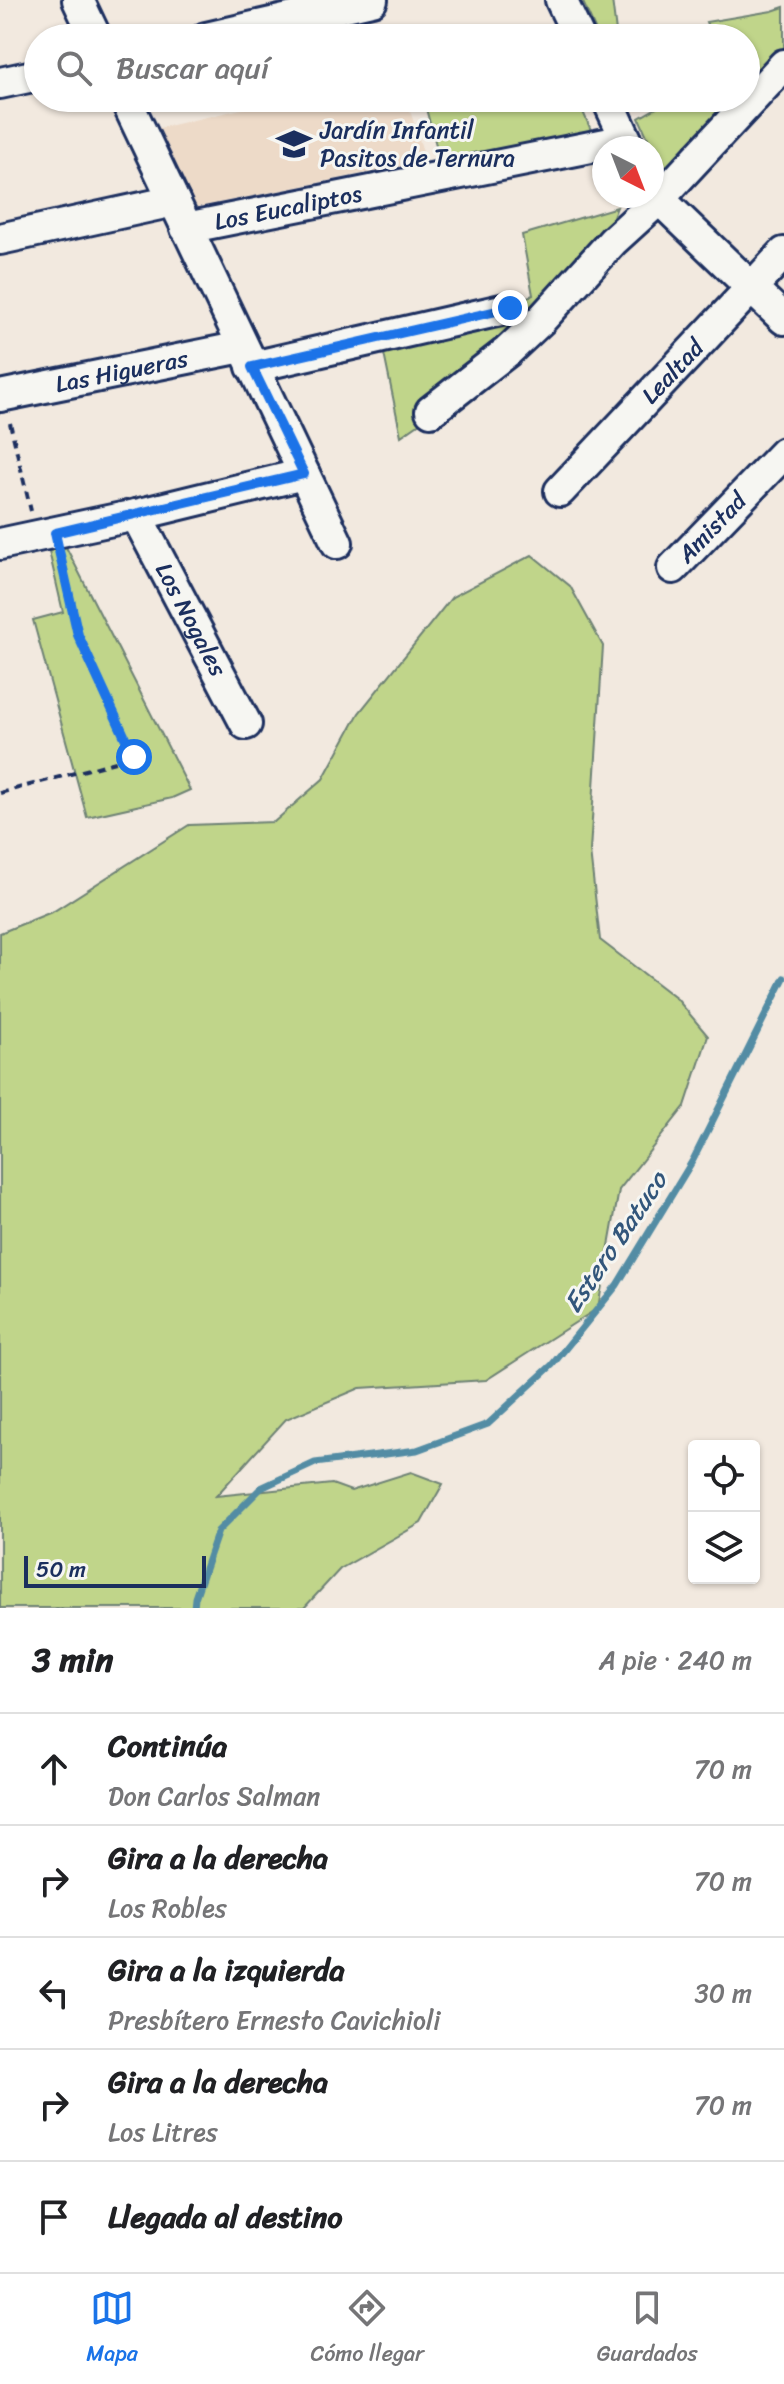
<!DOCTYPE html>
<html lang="es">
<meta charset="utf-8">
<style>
body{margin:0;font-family:Sriracha,sans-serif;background:#f6f6f6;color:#202124}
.controls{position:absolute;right:24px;bottom:24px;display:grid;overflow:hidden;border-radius:8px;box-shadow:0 2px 6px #0004}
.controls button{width:72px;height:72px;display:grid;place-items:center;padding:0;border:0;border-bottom:2px solid #e0e0e0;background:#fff;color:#202124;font:40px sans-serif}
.compass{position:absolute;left:592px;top:136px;width:72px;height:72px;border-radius:50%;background:#fff;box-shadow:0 2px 6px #0004;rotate:138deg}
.scale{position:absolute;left:24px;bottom:20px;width:182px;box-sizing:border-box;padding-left:8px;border:4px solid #1b2f5e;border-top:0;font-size:22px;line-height:28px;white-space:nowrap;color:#1b2f5e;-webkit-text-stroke:6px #f6f6f2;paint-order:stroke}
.stop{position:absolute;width:24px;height:24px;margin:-18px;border:6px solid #1a73e8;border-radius:50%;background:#fff}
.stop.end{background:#1a73e8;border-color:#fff;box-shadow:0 2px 8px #0008}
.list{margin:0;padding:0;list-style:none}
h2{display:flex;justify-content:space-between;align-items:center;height:104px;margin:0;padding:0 32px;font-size:34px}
h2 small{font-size:26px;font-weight:400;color:#757577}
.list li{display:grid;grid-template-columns:52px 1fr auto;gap:24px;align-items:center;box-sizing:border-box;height:112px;padding:0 32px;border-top:2px solid #e0e0e0}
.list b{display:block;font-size:30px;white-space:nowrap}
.list p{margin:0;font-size:26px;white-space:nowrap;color:#757577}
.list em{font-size:26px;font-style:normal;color:#757577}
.icon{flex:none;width:44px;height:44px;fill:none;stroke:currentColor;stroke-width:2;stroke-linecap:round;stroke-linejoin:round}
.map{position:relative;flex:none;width:784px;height:1608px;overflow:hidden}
.search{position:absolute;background:#fff;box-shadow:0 2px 6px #0004;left:24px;right:24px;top:24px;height:88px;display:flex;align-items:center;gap:20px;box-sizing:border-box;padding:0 28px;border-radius:44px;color:#757577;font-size:30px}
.sheet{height:664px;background:#fff}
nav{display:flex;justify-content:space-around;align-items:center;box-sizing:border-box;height:112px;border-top:2px solid #e0e0e0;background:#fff;font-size:22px;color:#757577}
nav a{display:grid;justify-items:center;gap:4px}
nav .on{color:#1a73e8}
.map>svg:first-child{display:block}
.built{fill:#eddac8}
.green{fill:#c0d58a;stroke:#6e8274;stroke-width:2}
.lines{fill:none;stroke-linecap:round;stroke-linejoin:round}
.stream{stroke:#538ca4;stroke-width:7}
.minor-casing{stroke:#1b2f5e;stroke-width:36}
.path{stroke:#1b2f5e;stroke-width:4;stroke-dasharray:8 6;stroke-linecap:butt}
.minor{stroke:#f6f6f2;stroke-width:30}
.route{stroke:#1a73e8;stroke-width:10}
.labels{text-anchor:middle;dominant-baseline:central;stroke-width:6;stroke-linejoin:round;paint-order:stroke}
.poi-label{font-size:24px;fill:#1b2f5e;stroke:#f6f6f2;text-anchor:start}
.street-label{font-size:24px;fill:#1b2f5e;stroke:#f6f6f2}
.water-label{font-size:26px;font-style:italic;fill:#32567b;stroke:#f6f6f2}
</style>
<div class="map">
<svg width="784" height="1608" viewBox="0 0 784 1608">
<rect width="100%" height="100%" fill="#f2e9df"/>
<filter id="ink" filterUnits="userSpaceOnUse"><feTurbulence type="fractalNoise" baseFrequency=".0125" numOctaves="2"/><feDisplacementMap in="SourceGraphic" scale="16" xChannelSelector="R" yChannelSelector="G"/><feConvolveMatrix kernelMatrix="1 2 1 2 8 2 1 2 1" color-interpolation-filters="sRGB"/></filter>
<g filter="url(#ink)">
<polygon class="built" points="289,98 406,98 426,161 193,208 159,128"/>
<g class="green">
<polygon points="582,0 612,0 616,32 598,36"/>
<polygon points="784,7 784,54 746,93 746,38 713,38 706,22 772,11"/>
<polygon points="423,98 577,98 591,130 441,163"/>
<polygon points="674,98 741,98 665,177 639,118"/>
<polygon points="617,207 610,225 547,304 427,418 401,436 383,349 533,295 522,235"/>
<polygon points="66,547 190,790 172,798 87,817 33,620 63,612 49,551"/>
<polygon points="532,555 570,586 603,646 590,851 600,940 677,999 708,1036 685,1106 619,1190 598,1308 486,1380 360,1388 286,1419 216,1496 332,1484 351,1491 411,1472 443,1484 421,1523 340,1569 304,1608 0,1608 0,933 54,911 189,825 274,822 323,779 359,713 452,597"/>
</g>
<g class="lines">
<polyline class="stream" points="194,1608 195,1598 218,1531 261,1488 315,1463 417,1450 488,1424 552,1365 617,1285 693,1160 784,978"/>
<g class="minor-casing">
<g id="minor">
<polyline points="78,0 96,38"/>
<polyline points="561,0 579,38"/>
<polyline points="206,38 372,0"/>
<polyline points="0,83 38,75"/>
<polyline points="125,98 337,543"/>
<polyline points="607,98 630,148"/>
<polyline points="652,192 784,319"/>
<path id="s1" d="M186,228L626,140"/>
<polyline points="0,239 174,201"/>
<polyline points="252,367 510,308"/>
<path id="s2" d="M0,396L242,347"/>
<polyline points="431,411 508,351 541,320 613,241 658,200 784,65"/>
<path id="s3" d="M560,491L784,253"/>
<path id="s4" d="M136,515L246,724"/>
<polyline points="0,544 136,515 304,474"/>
<path id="s5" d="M673,568L784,453"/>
</g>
</g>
<g class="path">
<polyline points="10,423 31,511"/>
<polyline points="0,793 134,757 78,635 60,556"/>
</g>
<use href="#minor" class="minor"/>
</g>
</g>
<g class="lines" filter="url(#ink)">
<polyline class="route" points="134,757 78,635 55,533 304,474 252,367 510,308"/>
</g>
<defs>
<g id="school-bare" transform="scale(2.76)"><path d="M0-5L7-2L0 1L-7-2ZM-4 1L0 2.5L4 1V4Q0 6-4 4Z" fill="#1b2f5e" stroke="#f6f6f2" stroke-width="2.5" paint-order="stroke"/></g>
</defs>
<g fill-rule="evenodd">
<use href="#school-bare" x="294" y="144"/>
</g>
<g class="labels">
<g class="poi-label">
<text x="320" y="130">Jardín Infantil<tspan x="320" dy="28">Pasitos de Ternura</tspan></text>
</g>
<g class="street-label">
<text stroke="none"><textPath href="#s1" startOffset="104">Los Eucaliptos</textPath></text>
<text stroke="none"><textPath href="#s2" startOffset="124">Las Higueras</textPath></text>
<text stroke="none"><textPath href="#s3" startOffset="164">Lealtad</textPath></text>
<text stroke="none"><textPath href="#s5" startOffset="56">Amistad</textPath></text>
<text stroke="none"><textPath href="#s4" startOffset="118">Los Nogales</textPath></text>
</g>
<g class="water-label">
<text transform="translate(615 1242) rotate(-56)">Estero Batuco</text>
</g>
</g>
</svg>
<div class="controls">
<button><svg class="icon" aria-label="locate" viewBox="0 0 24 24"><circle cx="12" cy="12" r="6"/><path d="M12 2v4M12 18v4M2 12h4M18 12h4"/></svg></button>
<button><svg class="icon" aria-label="layers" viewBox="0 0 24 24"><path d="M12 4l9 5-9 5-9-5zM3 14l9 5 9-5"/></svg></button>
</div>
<svg class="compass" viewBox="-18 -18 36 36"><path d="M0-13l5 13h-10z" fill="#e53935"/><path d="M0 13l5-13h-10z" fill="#757577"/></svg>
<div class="scale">50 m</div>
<div class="stop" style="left:134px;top:757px"></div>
<div class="stop end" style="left:510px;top:308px"></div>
<div class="search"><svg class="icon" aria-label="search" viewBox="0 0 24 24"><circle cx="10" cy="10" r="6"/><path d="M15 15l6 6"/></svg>Buscar aquí</div>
</div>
<section class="sheet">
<h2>3 min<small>A pie · 240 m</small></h2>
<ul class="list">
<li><svg class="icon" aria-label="ahead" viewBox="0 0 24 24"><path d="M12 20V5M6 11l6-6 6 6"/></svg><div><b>Continúa</b><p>Don Carlos Salman</p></div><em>70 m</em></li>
<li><svg class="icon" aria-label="right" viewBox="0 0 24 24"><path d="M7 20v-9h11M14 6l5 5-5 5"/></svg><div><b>Gira a la derecha</b><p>Los Robles</p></div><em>70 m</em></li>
<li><svg class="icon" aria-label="left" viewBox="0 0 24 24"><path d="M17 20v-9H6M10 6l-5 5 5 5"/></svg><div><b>Gira a la izquierda</b><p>Presbítero Ernesto Cavichioli</p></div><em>30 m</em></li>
<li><svg class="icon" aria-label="right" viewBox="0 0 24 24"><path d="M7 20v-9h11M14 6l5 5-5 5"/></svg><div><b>Gira a la derecha</b><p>Los Litres</p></div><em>70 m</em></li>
<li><svg class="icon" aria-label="arrive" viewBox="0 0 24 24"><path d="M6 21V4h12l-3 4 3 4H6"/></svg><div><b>Llegada al destino</b></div></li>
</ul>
</section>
<nav>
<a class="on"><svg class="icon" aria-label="map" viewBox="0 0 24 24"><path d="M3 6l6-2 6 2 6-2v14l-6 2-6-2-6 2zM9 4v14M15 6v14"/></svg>Mapa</a>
<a><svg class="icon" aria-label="directions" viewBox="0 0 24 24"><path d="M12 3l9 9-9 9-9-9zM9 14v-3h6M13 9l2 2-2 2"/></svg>Cómo llegar</a>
<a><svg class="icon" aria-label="saved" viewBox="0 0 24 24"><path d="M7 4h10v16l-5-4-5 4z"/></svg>Guardados</a>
</nav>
